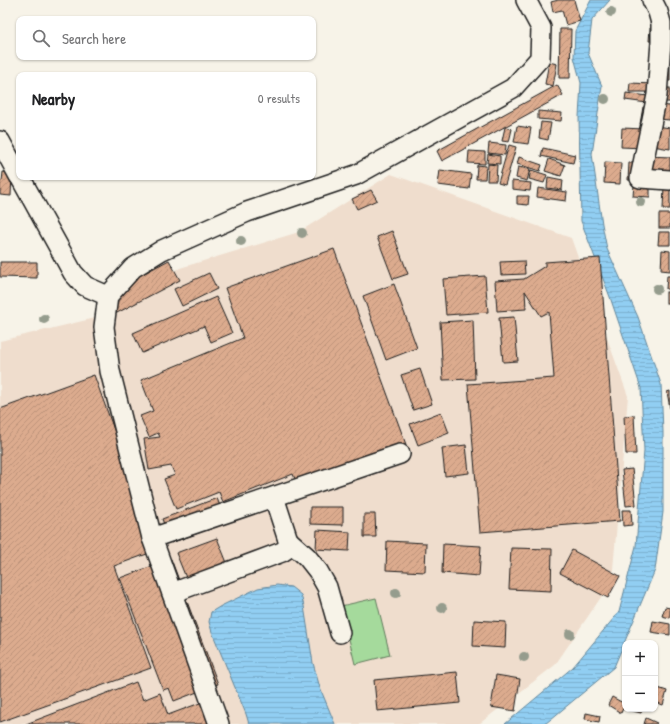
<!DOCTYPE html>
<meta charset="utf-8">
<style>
body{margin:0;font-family:"Patrick Hand",sans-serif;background:#f6f6f6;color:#202124}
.controls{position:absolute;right:12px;bottom:12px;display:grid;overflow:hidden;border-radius:8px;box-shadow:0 1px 3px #0004}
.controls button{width:36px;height:36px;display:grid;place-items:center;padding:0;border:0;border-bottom:1px solid #e0e0e0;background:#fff;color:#202124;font:20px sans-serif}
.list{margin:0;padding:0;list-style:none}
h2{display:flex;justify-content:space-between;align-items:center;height:52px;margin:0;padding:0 16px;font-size:17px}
h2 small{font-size:13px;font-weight:400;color:#757577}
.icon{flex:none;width:22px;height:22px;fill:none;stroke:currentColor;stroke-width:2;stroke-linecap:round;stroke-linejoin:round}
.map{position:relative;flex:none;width:670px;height:724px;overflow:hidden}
.search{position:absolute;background:#fff;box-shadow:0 1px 3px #0004;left:16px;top:16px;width:300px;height:44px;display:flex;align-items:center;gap:10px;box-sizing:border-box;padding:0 14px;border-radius:8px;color:#757577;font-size:15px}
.panel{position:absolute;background:#fff;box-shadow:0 1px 3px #0004;left:16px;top:72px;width:300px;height:108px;border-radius:8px}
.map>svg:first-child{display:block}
.built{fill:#efddcd}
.green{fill:#a5da9c;stroke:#607b5c}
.water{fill:url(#water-rules);stroke:#62879c}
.building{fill:url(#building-hatch);stroke:#1c1c1c}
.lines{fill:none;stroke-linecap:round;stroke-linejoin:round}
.minor-casing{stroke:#1c1c1c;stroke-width:22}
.minor{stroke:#f7f3e8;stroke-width:19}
.tree{fill:#959c8d}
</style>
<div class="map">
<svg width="670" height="724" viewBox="0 0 670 724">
<defs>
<pattern id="water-rules" width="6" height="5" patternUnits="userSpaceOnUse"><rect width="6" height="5" fill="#91cef2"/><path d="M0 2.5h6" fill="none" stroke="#7cb0cf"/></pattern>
<pattern id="building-hatch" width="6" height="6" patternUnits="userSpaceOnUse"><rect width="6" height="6" fill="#dcab8e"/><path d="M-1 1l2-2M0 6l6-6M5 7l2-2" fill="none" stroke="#bc937a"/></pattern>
</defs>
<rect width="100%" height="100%" fill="#f7f3e8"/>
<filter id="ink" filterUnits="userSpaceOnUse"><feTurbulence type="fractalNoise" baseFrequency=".025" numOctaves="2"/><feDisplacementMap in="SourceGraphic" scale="8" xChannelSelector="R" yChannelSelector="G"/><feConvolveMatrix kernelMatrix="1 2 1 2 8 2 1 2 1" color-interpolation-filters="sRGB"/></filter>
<g filter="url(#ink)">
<polygon class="built" points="391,174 571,238 628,396 612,581 555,665 479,724 0,724 0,341 95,318 180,268 299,232"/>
<polygon class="green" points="376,598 390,655 355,664 341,606"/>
<g class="water">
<polygon points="591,0 610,0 592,20 588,53 602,86 592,154 602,224 607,249 638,317 661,384 663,432 663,512 655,570 614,667 545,724 505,724 573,667 619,612 636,546 644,451 641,388 610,297 581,221 579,117 581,83 574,57 575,31"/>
<polygon points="277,585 291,587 301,595 304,606 313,663 320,688 335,724 249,724 246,714 212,632 209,622 211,612 221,606 258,588"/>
</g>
<g class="building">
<polygon points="558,0 574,0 580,21 566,25 562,10 553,12 551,2"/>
<polygon points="650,28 658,28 658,42 649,41"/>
<polygon points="560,29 571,29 570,78 559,78"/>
<polygon points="549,62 557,64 553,86 545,84"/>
<polygon points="660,63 670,64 670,81 659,81"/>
<polygon points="630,83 653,84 653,92 629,92"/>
<polygon points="557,85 563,95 442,161 437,151"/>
<rect x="661" y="88" width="9" height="14"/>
<polygon points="626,93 648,96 647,103 625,100"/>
<polygon points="658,105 670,106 670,120 658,119"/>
<polygon points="643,107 648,107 645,125 640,124"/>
<polygon points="538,111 562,113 561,121 538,119"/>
<polygon points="541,122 551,123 548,140 539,138"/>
<polygon points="517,126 531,128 528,144 514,142"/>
<polygon points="657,126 670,128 670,149 653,146"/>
<polygon points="505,127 512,129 509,142 502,141"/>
<polygon points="622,128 644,129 643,148 621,147"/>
<polygon points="489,143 506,145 505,155 488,153"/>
<polygon points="509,145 516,147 505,185 498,183"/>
<polygon points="543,148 575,155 573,163 541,156"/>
<polygon points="469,151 485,152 485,164 468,163"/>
<polygon points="488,154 500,156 500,164 487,163"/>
<polygon points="648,156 670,157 670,178 647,177"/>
<polygon points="519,157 542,165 540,171 517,164"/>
<polygon points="549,159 565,165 561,176 545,171"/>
<polygon points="605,162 621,163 620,184 604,183"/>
<polygon points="629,163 637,163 636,180 628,180"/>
<polygon points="488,164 497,165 496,181 487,181"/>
<polygon points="477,165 486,166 485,179 476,179"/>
<polygon points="518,167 530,169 527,181 516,178"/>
<polygon points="440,170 471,174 469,189 438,185"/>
<polygon points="531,170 547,175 544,183 529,179"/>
<polygon points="3,172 12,173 11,196 0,195 0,180 2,181"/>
<polygon points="548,177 563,180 562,190 547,188"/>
<polygon points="512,181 531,183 530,191 512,189"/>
<polygon points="634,185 650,186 650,197 633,196"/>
<polygon points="664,186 670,186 670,209 663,209"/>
<polygon points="538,188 567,192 566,201 537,197"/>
<polygon points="371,190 377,200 357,209 352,199"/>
<polygon points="517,196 529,196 528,205 517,204"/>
<rect x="659" y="214" width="11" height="14"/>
<polygon points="392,231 408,274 393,279 377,237"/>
<polygon points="659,232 670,232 670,245 658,245"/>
<polygon points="334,249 408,450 299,489 293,474 223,502 219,492 176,509 164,479 175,475 171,466 149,470 144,439 160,437 158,433 149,437 140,416 153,411 141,380 243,338 225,288"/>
<polygon points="662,250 670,251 670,271 661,270"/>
<polygon points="600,258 620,521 480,532 468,384 554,378 549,312 541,316 525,291 526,309 497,311 495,281 524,279 545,266 545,262"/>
<polygon points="169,260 180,280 115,314 105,294"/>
<polygon points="524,261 525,274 501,275 500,262"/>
<polygon points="0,262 37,262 37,278 0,277"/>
<polygon points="209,273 217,289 182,306 174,289"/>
<polygon points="485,276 488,312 446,315 443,279"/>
<polygon points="667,276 670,276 670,289 666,289"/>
<polygon points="394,284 417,348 386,360 363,296"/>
<rect x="666" y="292" width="4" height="11"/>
<polygon points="216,297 232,333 211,342 204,326 142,353 133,333"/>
<polygon points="514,317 518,361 503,362 499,318"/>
<polygon points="473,320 475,379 443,380 440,322"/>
<polygon points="420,369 432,404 413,410 401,375"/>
<polygon points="94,375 158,550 114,566 151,668 0,722 0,409"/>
<polygon points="670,391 670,408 667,392"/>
<polygon points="441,412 449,433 418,445 410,424"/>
<polygon points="634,415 636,454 626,454 624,416"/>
<polygon points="466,445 469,473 445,476 442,448"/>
<polygon points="632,469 636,505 626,506 622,470"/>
<polygon points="217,498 226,523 171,543 162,519"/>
<polygon points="310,507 343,507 343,525 310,524"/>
<polygon points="622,510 631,510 632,525 623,526"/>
<polygon points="364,514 375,514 376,537 364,537"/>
<polygon points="317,530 350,532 349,551 316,549"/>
<polygon points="217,538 234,580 193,595 176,553"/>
<polygon points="387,541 426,543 425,572 386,570"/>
<polygon points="443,544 481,546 479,576 442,573"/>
<polygon points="511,548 552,549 551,591 509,589"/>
<polygon points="572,550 620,576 608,598 560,573"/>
<polygon points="171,559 218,684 174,701 169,688 163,690 120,578"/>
<polygon points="665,607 670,608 670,618 662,616"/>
<polygon points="474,620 506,622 505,648 473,646"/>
<polygon points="653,621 670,624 670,635 651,632"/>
<polygon points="457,672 460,703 377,711 374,680"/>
<polygon points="496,675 520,679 515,711 491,707"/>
<polygon points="136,682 143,700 160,693 168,715 208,700 218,724 26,724"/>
<polygon points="658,688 667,691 663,705 655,702 655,699"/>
<polygon points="612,697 625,704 621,713 608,705"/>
<polygon points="630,709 642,709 641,713 629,710"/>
<polygon points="586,713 600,716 599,722 585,719"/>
<polygon points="646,718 657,723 656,724 644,724"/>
</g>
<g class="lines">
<g class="minor-casing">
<g id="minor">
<polyline points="652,0 658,12 661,23 661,42 657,95 640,178 670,180"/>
<polyline points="0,141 19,176"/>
<polyline points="20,177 73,273 85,286 108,296"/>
<polyline points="152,538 400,454"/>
<polyline points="288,540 307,557 318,571 327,587 340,633"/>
<polyline points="172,593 282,552 288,548 288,540 274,497"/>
<polyline points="219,724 152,538 110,371 104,327 108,296 133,268 162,250 247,212 356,175 513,88 540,58 541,28 526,0"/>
</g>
</g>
<use href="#minor" class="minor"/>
</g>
<g class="tree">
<circle cx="611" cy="12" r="5"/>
<circle cx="605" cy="99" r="5"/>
<circle cx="641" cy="202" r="5"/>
<circle cx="302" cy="233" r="5"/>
<circle cx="241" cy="241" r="5"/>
<circle cx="657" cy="289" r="5"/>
<circle cx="44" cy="319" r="5"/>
<circle cx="396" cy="593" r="5"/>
<circle cx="442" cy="608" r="5"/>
<circle cx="570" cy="634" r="5"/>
<circle cx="524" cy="657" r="5"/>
</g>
</g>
</svg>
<div class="controls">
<button>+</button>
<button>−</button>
</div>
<div class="search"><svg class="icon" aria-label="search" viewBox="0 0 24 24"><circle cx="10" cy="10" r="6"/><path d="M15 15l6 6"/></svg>Search here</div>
<section class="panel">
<h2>Nearby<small>0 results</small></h2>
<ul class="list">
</ul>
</section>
</div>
